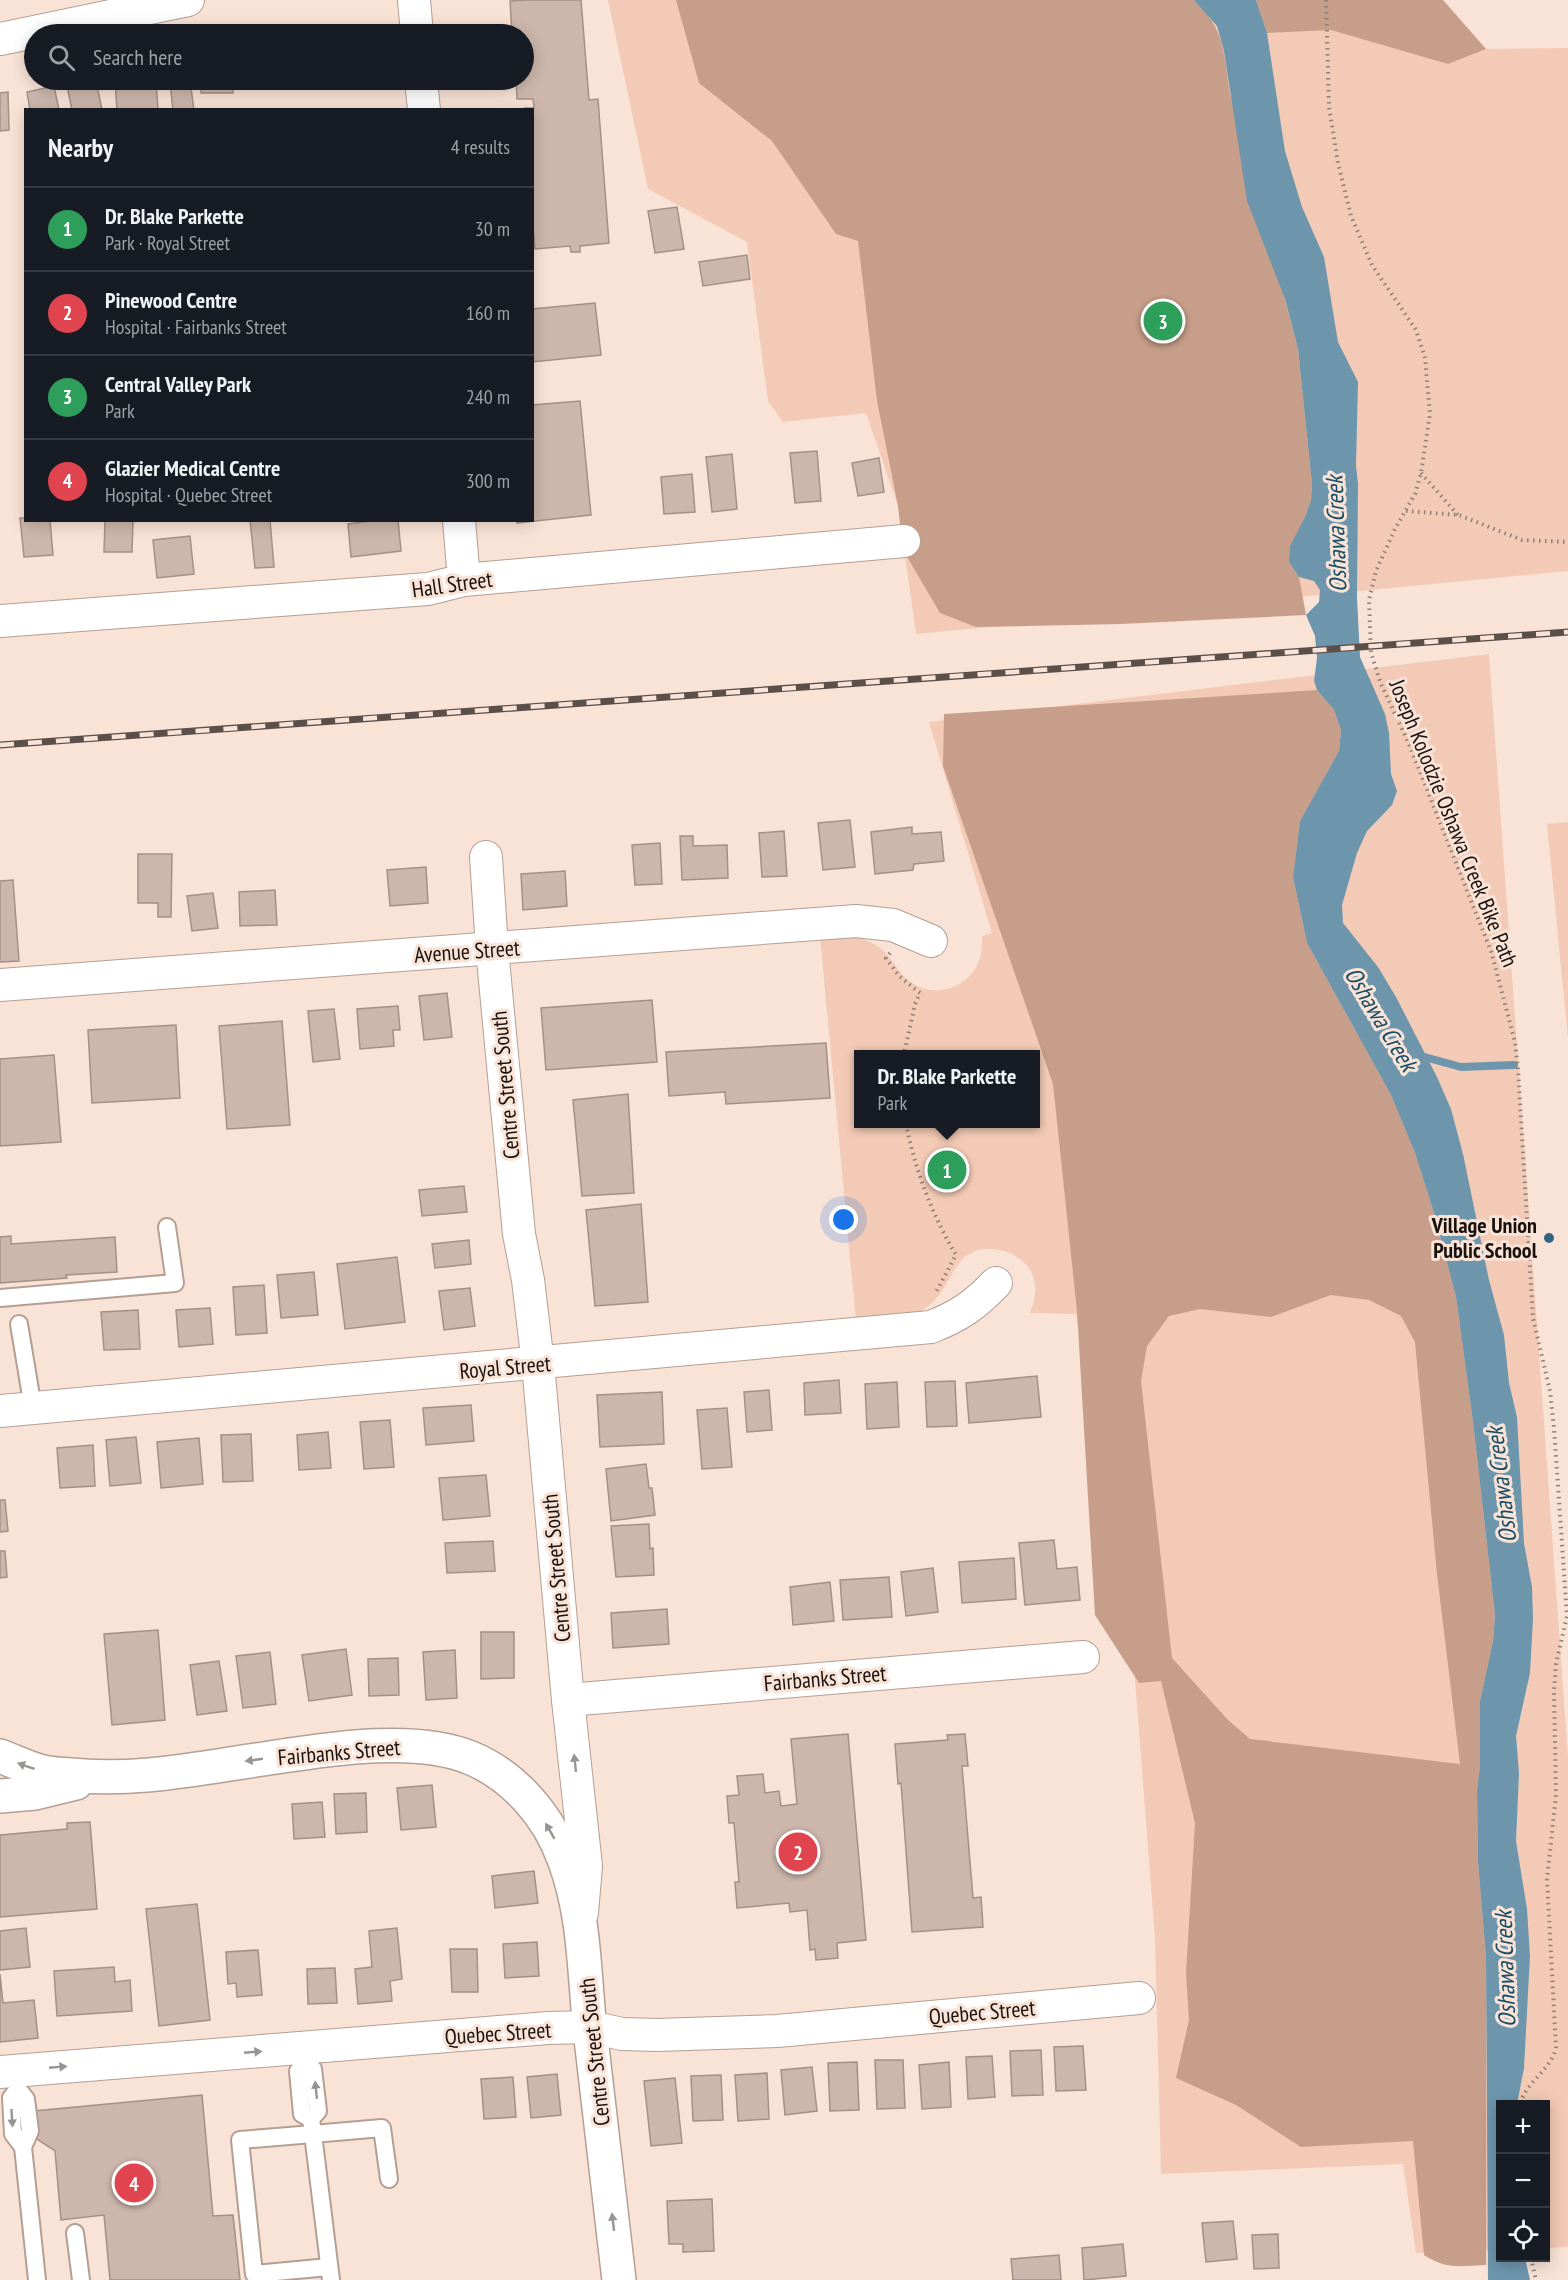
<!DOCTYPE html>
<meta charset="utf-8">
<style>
body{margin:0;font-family:"PT Sans Narrow",sans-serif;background:#20242c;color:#f1f3f6}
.controls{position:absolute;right:18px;bottom:18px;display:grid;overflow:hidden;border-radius:0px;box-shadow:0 3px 15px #0003}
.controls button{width:54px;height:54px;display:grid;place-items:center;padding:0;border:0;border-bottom:2px solid #363941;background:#171b24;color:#f1f3f6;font:30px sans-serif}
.you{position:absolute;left:844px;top:1220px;width:21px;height:21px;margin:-15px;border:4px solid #fff;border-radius:50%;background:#1a73e8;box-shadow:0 0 0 9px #1a73e833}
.badge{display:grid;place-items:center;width:39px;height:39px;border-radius:50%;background:#ea580c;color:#fff;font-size:20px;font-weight:700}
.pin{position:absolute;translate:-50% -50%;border:3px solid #fff;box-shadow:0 2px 6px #0006}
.popup{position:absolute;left:854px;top:1050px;width:186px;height:78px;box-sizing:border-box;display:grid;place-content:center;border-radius:0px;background:#171b24;filter:drop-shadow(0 2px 4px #0005);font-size:20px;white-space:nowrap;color:#9ea1a6}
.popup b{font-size:22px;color:#f1f3f6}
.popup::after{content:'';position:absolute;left:50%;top:100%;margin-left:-12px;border:12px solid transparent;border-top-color:#171b24}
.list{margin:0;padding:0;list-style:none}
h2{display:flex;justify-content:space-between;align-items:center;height:78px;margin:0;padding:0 24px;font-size:26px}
h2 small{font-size:20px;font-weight:400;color:#9ea1a6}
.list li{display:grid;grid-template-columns:39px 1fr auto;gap:18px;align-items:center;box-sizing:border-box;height:84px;padding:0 24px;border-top:2px solid #363941}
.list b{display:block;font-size:22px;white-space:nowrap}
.list p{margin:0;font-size:20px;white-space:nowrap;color:#9ea1a6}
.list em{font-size:20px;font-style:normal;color:#9ea1a6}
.icon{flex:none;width:33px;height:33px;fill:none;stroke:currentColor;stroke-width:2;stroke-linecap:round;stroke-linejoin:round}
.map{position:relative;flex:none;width:1568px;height:2280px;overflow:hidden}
.search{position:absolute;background:#171b24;box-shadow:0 3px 15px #0003;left:24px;top:24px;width:510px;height:66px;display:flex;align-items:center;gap:15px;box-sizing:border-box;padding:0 21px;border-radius:33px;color:#9ea1a6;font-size:22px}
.panel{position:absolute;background:#171b24;box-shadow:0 3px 15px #0003;left:24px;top:108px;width:510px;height:414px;border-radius:0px}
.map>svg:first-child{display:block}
.green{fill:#f3cab5;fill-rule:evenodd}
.forest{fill:#c69e89;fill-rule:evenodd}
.water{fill:#6d96ad}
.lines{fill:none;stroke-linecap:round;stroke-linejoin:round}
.stream{stroke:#6d96ad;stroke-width:8}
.building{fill:#cdb7ac;stroke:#a59086;stroke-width:1.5}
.lane-casing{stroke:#b49f94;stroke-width:20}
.street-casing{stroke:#b49f94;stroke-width:34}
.secondary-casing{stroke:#b49f94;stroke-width:36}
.path{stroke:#8e7f77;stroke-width:4;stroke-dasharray:1.5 4.5;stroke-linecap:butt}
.lane{stroke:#fff;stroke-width:16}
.street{stroke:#fff;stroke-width:32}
.secondary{stroke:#fff;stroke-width:33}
.rail-casing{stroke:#5a4f49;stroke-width:7}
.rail{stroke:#f9e3d7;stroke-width:4.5;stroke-dasharray:14;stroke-linecap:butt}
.oneway{fill:#979492}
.poi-dot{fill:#306682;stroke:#f9e3d7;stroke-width:2}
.labels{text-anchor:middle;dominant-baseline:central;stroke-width:6;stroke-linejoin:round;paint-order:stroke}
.street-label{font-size:22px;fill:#18110d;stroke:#f9e3d7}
.poi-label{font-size:22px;font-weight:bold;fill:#18110d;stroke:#f9e3d7;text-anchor:end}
.water-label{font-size:24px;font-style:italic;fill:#184d66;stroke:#f9e3d7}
</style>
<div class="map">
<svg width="1568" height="2280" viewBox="0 0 1568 2280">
<rect width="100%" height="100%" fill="#f9e3d7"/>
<g class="green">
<polygon points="608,0 1443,0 1486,49 1568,48 1568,571 916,634 898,506 866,413 783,422 768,401 747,242 648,189"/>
<path d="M1489,654L1568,1757V2247L1546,2248V2104H1500V2250L1416,2253L1403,2164L1161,2174L1155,1938L1133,1653L1076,1314L1030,1313C1035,1300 1038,1287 1032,1274C1028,1264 1015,1254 1004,1251C947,1238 958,1293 919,1312C901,1321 877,1319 856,1321L820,937C839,935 856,934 874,944C891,953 897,973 912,983C939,1001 975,984 981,954C982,948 982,942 982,936L992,933L929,722ZM858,1054H1036V1124H858Z"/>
<polygon points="1568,822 1568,1038 1547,824"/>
</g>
<g class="forest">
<path d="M676,0H1194C1225,28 1224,55 1230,94L1298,349L1312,484L1311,500L1289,562L1299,577L1306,615L1121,624L976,627L940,613L903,550L898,506L877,401L858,241L836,234L772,141L699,83Z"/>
<polygon points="1256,0 1443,0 1486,49 1448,64 1331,30 1267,33"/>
<path d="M1317,690L1334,710L1341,730L1339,751L1300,821L1293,877L1307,943L1391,1095L1415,1153L1434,1213L1456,1297L1473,1422L1495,1615L1493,1641L1480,1701V1767L1477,1791L1478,1862L1486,1956V2265C1461,2266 1446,2270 1424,2255L1413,2141L1301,2147L1236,2105L1176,2078L1189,2020L1186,1973L1195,1823L1161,1681L1139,1683L1095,1615L1077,1311L1053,1084L943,766L944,714ZM1331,1295L1369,1300L1401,1316L1415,1342L1437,1574L1460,1764L1250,1739L1228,1720L1172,1658L1141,1381L1147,1346L1169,1316L1200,1309L1271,1317Z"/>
</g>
<polygon class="water" points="1194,0 1256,0 1267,33 1285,151 1302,207 1324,257 1338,342 1358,382 1356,466 1358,484 1357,598 1360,657 1385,714 1389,733 1391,774 1397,791 1392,805 1367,831 1357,853 1342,905 1343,923 1378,967 1396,997 1437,1077 1451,1109 1463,1154 1489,1280 1504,1335 1509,1383 1517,1417 1524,1543 1532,1587 1533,1619 1530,1673 1516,1736 1519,1773 1516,1841 1527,1909 1530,1956 1524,2068 1517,2104 1500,2104 1500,2258 1525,2258 1530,2280 1488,2280 1486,1957 1478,1862 1477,1791 1480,1766 1480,1701 1493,1641 1495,1615 1473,1422 1456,1297 1434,1213 1415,1153 1391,1095 1307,943 1293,877 1300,821 1339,751 1341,730 1334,710 1317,690 1314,681 1317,658 1315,636 1306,615 1319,602 1320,590 1314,581 1299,577 1289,562 1290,546 1305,517 1311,500 1312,484 1298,349 1285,299 1247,201 1224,51 1217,26"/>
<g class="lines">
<polyline class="stream" points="1417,1055 1461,1067 1514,1065"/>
</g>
<g class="building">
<polygon points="526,0 581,0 589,100 598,99 609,243 580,246 580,252 571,252 570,246 535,249 532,216 532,110 524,108 534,108 533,99 517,99 516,80 524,80 524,34 512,34 510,1"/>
<polygon points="365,25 366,34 334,34 333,29"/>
<polygon points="96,80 102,110 72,110 67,86"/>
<polygon points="156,80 158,110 117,110 115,81"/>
<polygon points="190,80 194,110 173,110 170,83"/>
<rect x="201" y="80" width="32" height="13"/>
<polygon points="291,80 316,80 291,82"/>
<polygon points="54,86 59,110 30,110 27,92"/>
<polygon points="8,92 9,130 0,131 0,93"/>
<polygon points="677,207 684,249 655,253 648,211"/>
<polygon points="747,255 750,279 703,286 699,262"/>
<polygon points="595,303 601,355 532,362 532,309"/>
<polygon points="580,401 591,515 517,523 517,520 532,520 532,405"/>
<polygon points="817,451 821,501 795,503 790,453"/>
<polygon points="732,454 737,509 712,512 706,457"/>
<polygon points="879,458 884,492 858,496 852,463"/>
<polygon points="692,474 695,512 664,514 661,477"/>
<polygon points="20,518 26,518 26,520 50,520 53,555 24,557"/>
<polygon points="105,520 133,520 132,552 104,552"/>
<polygon points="250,520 270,520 274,567 255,568"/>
<polygon points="378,520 398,520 401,551 351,557 348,524"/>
<polygon points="190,536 194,574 157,578 153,540"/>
<polygon points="850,820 855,867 823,870 818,823"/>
<polygon points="912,827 912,834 941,832 944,861 914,864 913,870 875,874 871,832"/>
<polygon points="784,831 787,876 762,877 759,833"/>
<polygon points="680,836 693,836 693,846 727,845 728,878 682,880"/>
<polygon points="660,843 662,884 635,885 632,845"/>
<polygon points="138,854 172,854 171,917 158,917 158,903 138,903"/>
<polygon points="426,867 428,903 390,906 387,870"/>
<polygon points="565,871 567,906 523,910 521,874"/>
<polygon points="13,880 19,961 0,962 0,881"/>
<polygon points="275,890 277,925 240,926 239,892"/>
<polygon points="213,893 218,928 192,931 187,896"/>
<polygon points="447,993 452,1037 424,1040 419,996"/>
<polygon points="652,1000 657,1062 546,1070 541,1008"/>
<polygon points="398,1006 400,1030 393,1030 394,1046 360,1049 357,1009"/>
<polygon points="334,1009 340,1059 313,1062 308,1011"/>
<polygon points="282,1021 290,1125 227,1129 219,1026"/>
<polygon points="176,1025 180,1098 92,1103 88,1030"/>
<polygon points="826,1043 830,1098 726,1104 725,1092 669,1096 666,1052"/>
<polygon points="54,1055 61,1142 0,1146 0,1059"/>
<polygon points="628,1094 634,1193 582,1196 573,1100"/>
<polygon points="464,1186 467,1212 422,1216 419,1190"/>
<polygon points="641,1204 648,1302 595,1306 586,1210"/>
<polygon points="11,1236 11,1244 115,1237 117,1272 66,1275 67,1278 0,1283 0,1237"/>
<polygon points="469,1240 471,1264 435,1268 432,1244"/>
<polygon points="397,1257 405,1322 345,1329 337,1264"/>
<polygon points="314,1272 318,1315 281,1318 277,1275"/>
<polygon points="264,1285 267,1333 236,1335 233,1287"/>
<polygon points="470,1288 475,1326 444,1330 439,1291"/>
<polygon points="210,1308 213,1344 179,1347 176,1310"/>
<polygon points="138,1310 140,1349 104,1350 101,1312"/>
<polygon points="1037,1376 1041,1417 969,1423 966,1383"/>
<polygon points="839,1380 841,1413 805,1415 804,1383"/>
<polygon points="955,1381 957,1426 927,1427 925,1382"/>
<polygon points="897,1382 899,1427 867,1429 865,1384"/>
<polygon points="769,1390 772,1430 747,1432 744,1392"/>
<polygon points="662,1392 664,1444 600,1447 597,1395"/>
<polygon points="471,1405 474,1441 426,1445 423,1408"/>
<polygon points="727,1408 732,1467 702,1469 697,1410"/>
<polygon points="390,1420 394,1467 364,1469 360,1422"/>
<polygon points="328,1432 331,1468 299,1470 297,1435"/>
<polygon points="251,1434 253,1481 223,1482 221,1435"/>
<polygon points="136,1437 141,1483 110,1486 106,1440"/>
<polygon points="199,1438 203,1484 161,1488 157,1442"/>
<polygon points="93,1445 95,1486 60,1488 57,1448"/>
<polygon points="646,1464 649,1488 652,1488 655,1515 611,1521 606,1469"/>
<polygon points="486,1475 490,1516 443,1520 439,1478"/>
<polygon points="0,1500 5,1500 8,1531 0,1532"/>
<polygon points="649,1524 650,1549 653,1548 654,1575 616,1577 611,1526"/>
<polygon points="1054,1540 1057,1569 1077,1567 1080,1600 1025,1605 1019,1543"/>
<polygon points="493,1541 495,1571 447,1573 445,1543"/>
<polygon points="0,1551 5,1551 7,1577 0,1578"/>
<polygon points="1014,1558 1016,1599 962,1603 959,1562"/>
<polygon points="933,1568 938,1612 906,1616 901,1572"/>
<polygon points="889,1577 892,1617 843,1620 840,1580"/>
<polygon points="830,1582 834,1621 793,1625 790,1587"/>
<polygon points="667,1609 669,1644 613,1648 611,1613"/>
<polygon points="158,1630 165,1720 112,1725 104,1634"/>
<polygon points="481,1632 514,1632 514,1678 481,1679"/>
<polygon points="346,1649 352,1695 309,1701 302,1655"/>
<polygon points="455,1650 457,1698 426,1700 423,1652"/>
<polygon points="270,1652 276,1704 243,1708 236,1656"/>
<polygon points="398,1658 399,1695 369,1696 368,1659"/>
<polygon points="219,1661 227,1711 197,1715 190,1665"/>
<polygon points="848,1734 866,1940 837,1943 838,1958 816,1960 815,1949 810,1950 807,1910 790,1912 789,1903 737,1908 735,1882 739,1882 734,1823 729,1823 727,1796 739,1795 737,1776 763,1774 765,1793 779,1791 781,1806 797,1804 791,1739"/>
<polygon points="965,1734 968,1766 962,1766 973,1898 981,1897 983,1927 912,1932 901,1783 898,1784 895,1744 948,1740 947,1735"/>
<polygon points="432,1785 436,1827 401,1830 397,1788"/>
<polygon points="366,1793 367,1832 336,1834 334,1794"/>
<polygon points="322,1802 325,1837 294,1839 292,1804"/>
<polygon points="90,1822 97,1909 0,1917 0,1835 67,1829 67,1823"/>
<polygon points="534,1871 538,1903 495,1908 492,1876"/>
<polygon points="197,1904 210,2020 159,2026 146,1909"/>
<polygon points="26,1928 30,1967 0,1970 0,1931"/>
<polygon points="397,1928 402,1979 390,1981 392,2001 358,2004 355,1969 372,1967 369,1931"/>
<polygon points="537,1942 539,1976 505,1978 503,1944"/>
<polygon points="450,1949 477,1949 478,1992 452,1992"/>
<polygon points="258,1950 262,1995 237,1997 236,1983 228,1984 226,1952"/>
<polygon points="114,1967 115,1982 130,1980 132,2011 57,2016 54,1971"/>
<polygon points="335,1968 337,2003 308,2004 307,1969"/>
<polygon points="0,1974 3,2003 34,2000 38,2038 0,2042"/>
<polygon points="1083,2046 1086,2090 1056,2091 1054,2047"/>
<polygon points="1041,2050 1043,2095 1012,2096 1010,2051"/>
<polygon points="992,2056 995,2097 968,2099 966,2057"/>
<polygon points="875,2060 903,2060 905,2108 877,2109"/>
<polygon points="857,2062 859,2110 830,2111 828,2063"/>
<polygon points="949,2062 951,2107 922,2109 919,2065"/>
<polygon points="812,2067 817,2111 785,2115 781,2070"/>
<polygon points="767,2073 769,2119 738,2121 735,2075"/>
<polygon points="557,2074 561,2115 531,2118 527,2077"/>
<polygon points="721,2075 723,2120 693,2121 691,2076"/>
<polygon points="513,2077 516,2117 484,2119 481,2079"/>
<polygon points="675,2078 682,2143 651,2146 644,2081"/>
<polygon points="202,2095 213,2216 233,2215 240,2280 110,2280 104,2215 61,2220 55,2151 37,2139 34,2111"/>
<polygon points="712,2199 714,2251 683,2252 683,2244 669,2244 667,2201"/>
<polygon points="1233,2221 1237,2259 1206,2262 1202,2223"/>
<polygon points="1278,2234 1279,2268 1254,2269 1252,2235"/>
<polygon points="1123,2244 1126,2276 1084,2280 1082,2248"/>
<polygon points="1059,2255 1061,2280 1013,2280 1011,2259"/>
</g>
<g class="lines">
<g class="lane-casing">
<g id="lane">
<polyline points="0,1298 175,1283 167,1227"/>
<polyline points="19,1324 33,1408"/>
<polyline points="302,2053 304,2063 298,2071 302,2114 311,2119"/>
<polyline points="304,2063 313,2069 318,2111 311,2119 313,2134 240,2140 254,2274 329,2267"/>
<polyline points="17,2070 18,2089 26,2099 30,2131 23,2147 37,2280"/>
<polyline points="18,2089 11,2098 13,2134 23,2147"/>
<polyline points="75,2233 81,2280"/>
<polyline points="331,2280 313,2134 382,2128 389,2179"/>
</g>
</g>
<g class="street-casing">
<g id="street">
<polyline points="414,0 417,34"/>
<polyline points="0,39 188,0"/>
<polyline points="421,80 424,110"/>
<polyline points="459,520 464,580"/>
<polyline points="0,621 428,589 464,580 904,541"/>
<polyline points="486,857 492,949 519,1234 528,1280 538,1364 568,1700 586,1866 582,1913"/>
<polyline points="0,985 856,921 893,925 931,941"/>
<path d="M0,1411L931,1327C959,1316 975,1305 996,1283"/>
<polyline points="568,1700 1083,1657"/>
<polyline points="0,2072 548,2028 590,2027 622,2034 657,2035 777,2031 1139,1998"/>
</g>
</g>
<g class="secondary-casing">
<g id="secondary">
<path d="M0,1756C13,1761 26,1767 39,1771C49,1774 60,1774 71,1775C134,1782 200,1768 263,1759C323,1750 414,1734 471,1758C514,1776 548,1815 564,1859C585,1914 584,1973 590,2030C599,2113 610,2197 619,2280"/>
<polyline points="0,1796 35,1793 76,1783"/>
</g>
</g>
<g class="path">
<path d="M1326,0L1329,107L1338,163L1351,216L1372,265L1416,330L1425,358L1430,414L1421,473L1415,494L1395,529L1376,571L1369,600L1371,653L1381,684L1409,744L1491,951L1515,1042L1518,1069L1533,1318L1550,1391L1554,1428L1567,1616L1556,1664L1554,1691L1556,1795L1547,1879L1556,2048C1550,2071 1526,2082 1520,2104"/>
<polyline points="1421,473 1458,515"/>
<polyline points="1406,511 1459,515 1522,540 1568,542"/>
<polyline points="890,953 886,958 899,976 920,993 915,1004 904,1054"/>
<path d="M906,1124C915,1169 932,1215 956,1255L936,1292"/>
<polyline points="1531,2258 1536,2280"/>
</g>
<use href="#lane" class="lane"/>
<use href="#street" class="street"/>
<use href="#secondary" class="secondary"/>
<g class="rail-casing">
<polyline id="rail" points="0,745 1568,632"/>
</g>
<use href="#rail" class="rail"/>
</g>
<defs><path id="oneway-solid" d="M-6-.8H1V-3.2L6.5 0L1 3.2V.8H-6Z" transform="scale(1.5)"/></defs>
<g class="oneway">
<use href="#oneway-solid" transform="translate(254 1760) rotate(172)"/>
<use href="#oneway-solid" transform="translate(575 1763) rotate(-96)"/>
<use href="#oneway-solid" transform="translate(26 1766) rotate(-161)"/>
<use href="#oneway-solid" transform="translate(550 1831) rotate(-120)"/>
<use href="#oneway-solid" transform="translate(253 2052) rotate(-5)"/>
<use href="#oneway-solid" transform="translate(58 2067) rotate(-5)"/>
<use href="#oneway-solid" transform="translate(316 2090) rotate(-96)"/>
<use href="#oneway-solid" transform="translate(12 2118) rotate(86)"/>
<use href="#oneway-solid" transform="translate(613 2222) rotate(-97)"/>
</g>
<circle class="poi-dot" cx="1549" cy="1238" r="6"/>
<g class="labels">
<g class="street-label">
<text transform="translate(452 584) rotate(-8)">Hall Street</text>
<text transform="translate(1454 823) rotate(68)">Joseph Kolodzie Oshawa Creek Bike Path</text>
<text transform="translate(467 951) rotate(-4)">Avenue Street</text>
<text transform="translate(505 1085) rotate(-95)">Centre Street South</text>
<text transform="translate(505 1367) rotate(-5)">Royal Street</text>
<text transform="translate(556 1568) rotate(-95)">Centre Street South</text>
<text transform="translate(825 1678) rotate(-5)">Fairbanks Street</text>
<text transform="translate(339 1752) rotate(-5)">Fairbanks Street</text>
<text transform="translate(982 2012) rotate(-5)">Quebec Street</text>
<text transform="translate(498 2033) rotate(-4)">Quebec Street</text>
<text transform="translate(594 2052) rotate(-96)">Centre Street South</text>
</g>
<g class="poi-label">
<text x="1537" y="1225">Village Union<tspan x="1537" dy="25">Public School</tspan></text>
</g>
<g class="water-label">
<text transform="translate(1336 534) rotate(-92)">Oshawa Creek</text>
<text transform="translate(1381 1019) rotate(59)">Oshawa Creek</text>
<text transform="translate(1501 1485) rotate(-97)">Oshawa Creek</text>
<text transform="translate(1505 1969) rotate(-92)">Oshawa Creek</text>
</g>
</g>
</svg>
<div class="controls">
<button>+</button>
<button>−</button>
<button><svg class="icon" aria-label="locate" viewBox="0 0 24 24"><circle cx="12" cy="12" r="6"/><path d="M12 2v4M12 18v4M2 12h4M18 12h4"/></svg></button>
</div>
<div class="you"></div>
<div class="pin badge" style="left:947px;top:1170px;background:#2e9e5b">1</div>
<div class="popup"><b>Dr. Blake Parkette</b>Park</div>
<div class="pin badge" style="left:798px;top:1852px;background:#e0444e">2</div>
<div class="pin badge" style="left:1163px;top:321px;background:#2e9e5b">3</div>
<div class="pin badge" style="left:134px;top:2183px;background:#e0444e">4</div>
<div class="search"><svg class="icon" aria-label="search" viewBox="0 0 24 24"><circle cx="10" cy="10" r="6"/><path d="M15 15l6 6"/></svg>Search here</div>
<section class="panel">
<h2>Nearby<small>4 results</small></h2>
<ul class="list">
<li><span class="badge" style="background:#2e9e5b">1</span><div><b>Dr. Blake Parkette</b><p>Park · Royal Street</p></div><em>30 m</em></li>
<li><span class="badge" style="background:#e0444e">2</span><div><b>Pinewood Centre</b><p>Hospital · Fairbanks Street</p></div><em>160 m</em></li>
<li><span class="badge" style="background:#2e9e5b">3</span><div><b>Central Valley Park</b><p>Park</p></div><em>240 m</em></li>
<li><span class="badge" style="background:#e0444e">4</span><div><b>Glazier Medical Centre</b><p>Hospital · Quebec Street</p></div><em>300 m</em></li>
</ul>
</section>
</div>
